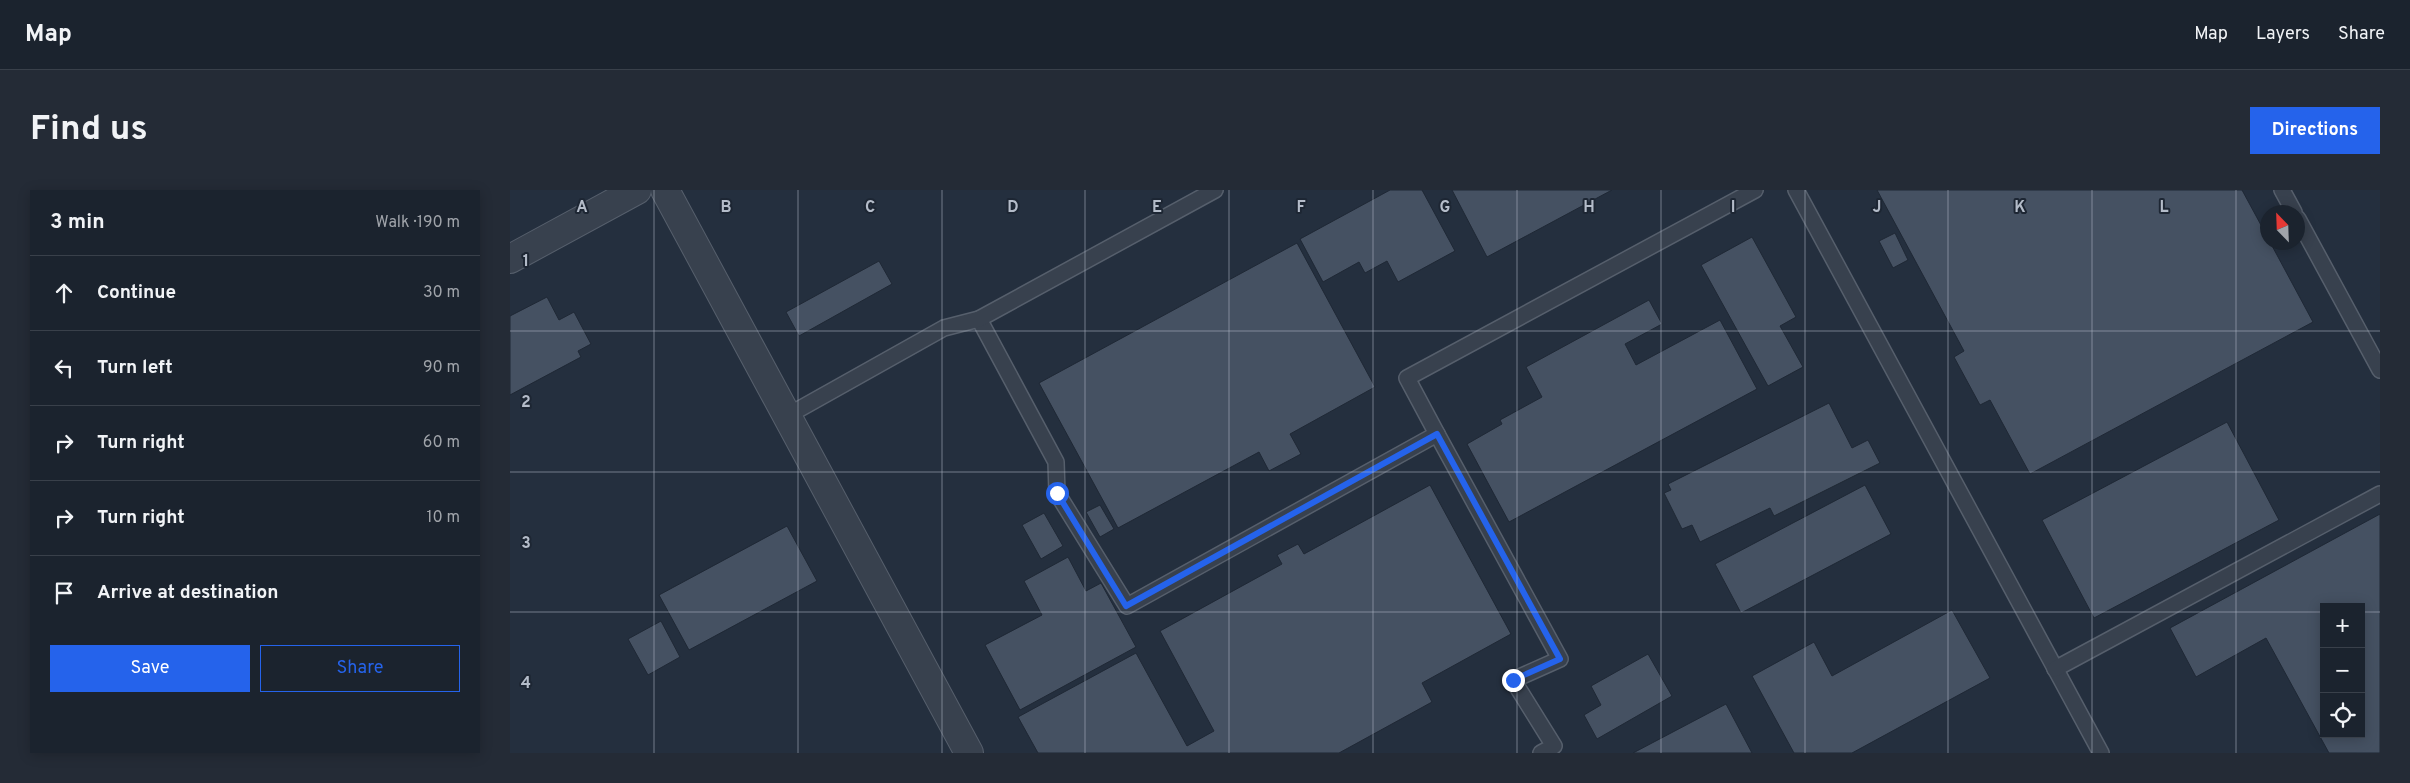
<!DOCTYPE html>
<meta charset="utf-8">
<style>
body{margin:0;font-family:Overpass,sans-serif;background:#242b36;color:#f1f3f6}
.controls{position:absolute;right:15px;bottom:15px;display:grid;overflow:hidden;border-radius:0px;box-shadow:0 2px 12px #0003}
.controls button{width:45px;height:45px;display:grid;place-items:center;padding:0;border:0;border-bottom:1px solid #39404a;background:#1b232e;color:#f1f3f6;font:25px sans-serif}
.compass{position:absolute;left:1750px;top:15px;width:45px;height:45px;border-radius:50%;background:#1b232e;box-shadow:0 2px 12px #0003;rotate:337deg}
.stop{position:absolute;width:15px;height:15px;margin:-11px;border:4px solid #2563eb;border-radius:50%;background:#fff}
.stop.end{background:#2563eb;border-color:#fff;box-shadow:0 1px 5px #0008}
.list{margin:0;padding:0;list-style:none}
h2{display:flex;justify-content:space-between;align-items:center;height:65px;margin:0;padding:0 20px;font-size:21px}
h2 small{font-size:16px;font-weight:400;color:#a0a4aa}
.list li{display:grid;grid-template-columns:32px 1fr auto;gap:15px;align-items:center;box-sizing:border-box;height:75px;padding:0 20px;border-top:1px solid #39404a}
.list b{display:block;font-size:19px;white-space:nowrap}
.list em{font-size:16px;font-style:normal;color:#a0a4aa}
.actions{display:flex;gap:10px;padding:15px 20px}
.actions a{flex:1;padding:11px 0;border:1px solid #2563eb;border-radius:0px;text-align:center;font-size:18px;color:#2563eb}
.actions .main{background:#2563eb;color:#fff}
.icon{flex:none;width:28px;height:28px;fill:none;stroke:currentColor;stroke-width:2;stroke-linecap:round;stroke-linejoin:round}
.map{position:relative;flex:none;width:1870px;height:563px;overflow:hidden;border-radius:0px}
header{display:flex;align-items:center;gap:30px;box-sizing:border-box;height:70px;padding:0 25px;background:#1b232e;border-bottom:1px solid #39404a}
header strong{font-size:24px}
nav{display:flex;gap:28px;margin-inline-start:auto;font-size:18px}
.intro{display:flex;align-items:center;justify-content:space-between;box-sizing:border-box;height:120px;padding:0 30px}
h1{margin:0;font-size:35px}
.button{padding:12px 22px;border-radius:0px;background:#2563eb;color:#fff;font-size:18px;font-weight:700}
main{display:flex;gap:30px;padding:0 30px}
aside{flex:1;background:#1b232e;border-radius:0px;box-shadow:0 2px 12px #0003}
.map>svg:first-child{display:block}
.building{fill:#455162;stroke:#1f2835;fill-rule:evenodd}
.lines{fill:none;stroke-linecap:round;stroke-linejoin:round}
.lane-casing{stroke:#565f6c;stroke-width:18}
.street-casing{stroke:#565f6c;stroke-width:30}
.lane{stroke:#38414e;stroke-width:15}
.street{stroke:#38414e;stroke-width:28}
.route{stroke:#2563eb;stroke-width:6}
.grid{fill:none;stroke:#b4bcc9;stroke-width:1;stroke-opacity:0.55}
.grid-label{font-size:16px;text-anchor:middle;font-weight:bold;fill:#b4bcc9;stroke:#1d2633;stroke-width:4;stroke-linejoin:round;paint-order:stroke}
</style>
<header>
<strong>Map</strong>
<nav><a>Map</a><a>Layers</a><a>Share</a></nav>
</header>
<div class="intro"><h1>Find us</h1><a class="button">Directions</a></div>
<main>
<aside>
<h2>3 min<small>Walk · 190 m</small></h2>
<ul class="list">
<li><svg class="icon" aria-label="ahead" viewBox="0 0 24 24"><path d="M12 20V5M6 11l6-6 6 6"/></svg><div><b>Continue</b></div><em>30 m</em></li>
<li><svg class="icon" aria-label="left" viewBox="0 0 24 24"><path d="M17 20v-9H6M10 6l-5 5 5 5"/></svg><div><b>Turn left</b></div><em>90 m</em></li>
<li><svg class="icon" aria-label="right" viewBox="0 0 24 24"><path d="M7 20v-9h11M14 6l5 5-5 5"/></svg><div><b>Turn right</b></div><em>60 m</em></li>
<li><svg class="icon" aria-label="right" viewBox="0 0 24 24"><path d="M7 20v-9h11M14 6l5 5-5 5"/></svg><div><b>Turn right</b></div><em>10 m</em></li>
<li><svg class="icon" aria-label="arrive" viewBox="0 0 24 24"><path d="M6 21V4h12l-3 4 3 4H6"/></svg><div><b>Arrive at destination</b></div></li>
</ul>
<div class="actions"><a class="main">Save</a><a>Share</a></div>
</aside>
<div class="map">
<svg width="1870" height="563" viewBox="0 0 1870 563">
<rect width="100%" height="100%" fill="#242f3e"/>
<g class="building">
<polygon points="880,0 912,0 945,61 888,92 877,71 855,83 849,72 813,92 790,49"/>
<polygon points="942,0 1102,0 977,67"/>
<polygon points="1367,0 1732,0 1758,48 1758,52 1760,52 1803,132 1520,284 1480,210 1470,215 1444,167 1454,161"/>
<polygon points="1385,43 1398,70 1383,78 1369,51"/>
<polygon points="1242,47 1286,127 1270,136 1293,177 1258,196 1191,75"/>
<polygon points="787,53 865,197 780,244 791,264 759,281 749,262 608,338 529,193"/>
<polygon points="369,71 382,94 289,146 276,122"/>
<polygon points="37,107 49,130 64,122 81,154 68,161 71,167 0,205 0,126"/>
<polygon points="1139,110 1152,134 1115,154 1126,175 1210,130 1247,199 999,332 957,254 992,234 990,230 1032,207 1016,177"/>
<polygon points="1319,213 1342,258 1358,250 1370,273 1264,326 1260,318 1190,352 1182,335 1172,339 1154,303 1161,300 1158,294"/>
<polygon points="1717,232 1769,330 1584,428 1532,330"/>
<polygon points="920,295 1001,444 912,493 922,512 829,563 528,563 508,527 626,463 677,556 704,541 650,441 772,374 767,365 788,354 794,364"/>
<polygon points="1355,295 1381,344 1231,423 1205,374"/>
<polygon points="590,315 604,339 590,347 576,322"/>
<polygon points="534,323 553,356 531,369 512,335"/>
<path d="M1870,324V563H1819L1756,448L1686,487L1660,438ZM1814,417H1851V544H1814Z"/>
<polygon points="277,336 307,391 179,460 149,405"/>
<polygon points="558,367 576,401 591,393 626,457 510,520 475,455 532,425 514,391"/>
<polygon points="1442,420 1480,488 1342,563 1284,563 1242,486 1304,452 1322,486"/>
<polygon points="151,431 170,467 138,485 118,449"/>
<polygon points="1138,464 1162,506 1087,549 1074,525 1091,515 1081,496"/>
<polygon points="1216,514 1242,563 1123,563"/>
</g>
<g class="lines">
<g class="lane-casing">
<g id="lane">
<polyline points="1286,0 1591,563"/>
<polyline points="1772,0 1784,22"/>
<polyline points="1788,29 1870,180"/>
<polyline points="469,129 546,272 547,303 617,416 927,244 1050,469 1003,490 1044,556 1031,563"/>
<polyline points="277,226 434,138 469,129 705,0"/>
<polyline points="927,244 897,188 1245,0"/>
<polyline points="1545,479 1870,304"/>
</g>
</g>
<g class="street-casing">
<g id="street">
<polyline points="155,0 459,563"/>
<polyline points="0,69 127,0"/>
</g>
</g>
<use href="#lane" class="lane"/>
<use href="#street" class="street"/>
</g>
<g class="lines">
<polyline class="route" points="547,303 616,416 927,244 1050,469 1003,490"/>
</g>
<path class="grid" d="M144,0V563M288,0V563M432,0V563M575,0V563M719,0V563M863,0V563M1007,0V563M1151,0V563M1295,0V563M1438,0V563M1582,0V563M1726,0V563M0,141H1870M0,282H1870M0,422H1814M1851,422H1870"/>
<g class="grid-label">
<text x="72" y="22">A</text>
<text x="216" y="22">B</text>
<text x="360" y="22">C</text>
<text x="503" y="22">D</text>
<text x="647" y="22">E</text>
<text x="791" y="22">F</text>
<text x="935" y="22">G</text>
<text x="1079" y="22">H</text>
<text x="1223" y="22">I</text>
<text x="1367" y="22">J</text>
<text x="1510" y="22">K</text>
<text x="1654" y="22">L</text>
<text x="16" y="76">1</text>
<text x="16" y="217">2</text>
<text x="16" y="358">3</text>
<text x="16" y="498">4</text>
</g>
</svg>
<div class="controls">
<button>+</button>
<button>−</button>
<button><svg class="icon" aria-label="locate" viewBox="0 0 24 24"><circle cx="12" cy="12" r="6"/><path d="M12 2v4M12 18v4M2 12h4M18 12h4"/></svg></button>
</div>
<svg class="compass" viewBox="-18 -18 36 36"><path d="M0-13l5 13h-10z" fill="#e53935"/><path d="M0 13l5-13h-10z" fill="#a0a4aa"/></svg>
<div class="stop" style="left:547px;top:303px"></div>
<div class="stop end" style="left:1003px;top:490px"></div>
</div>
</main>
